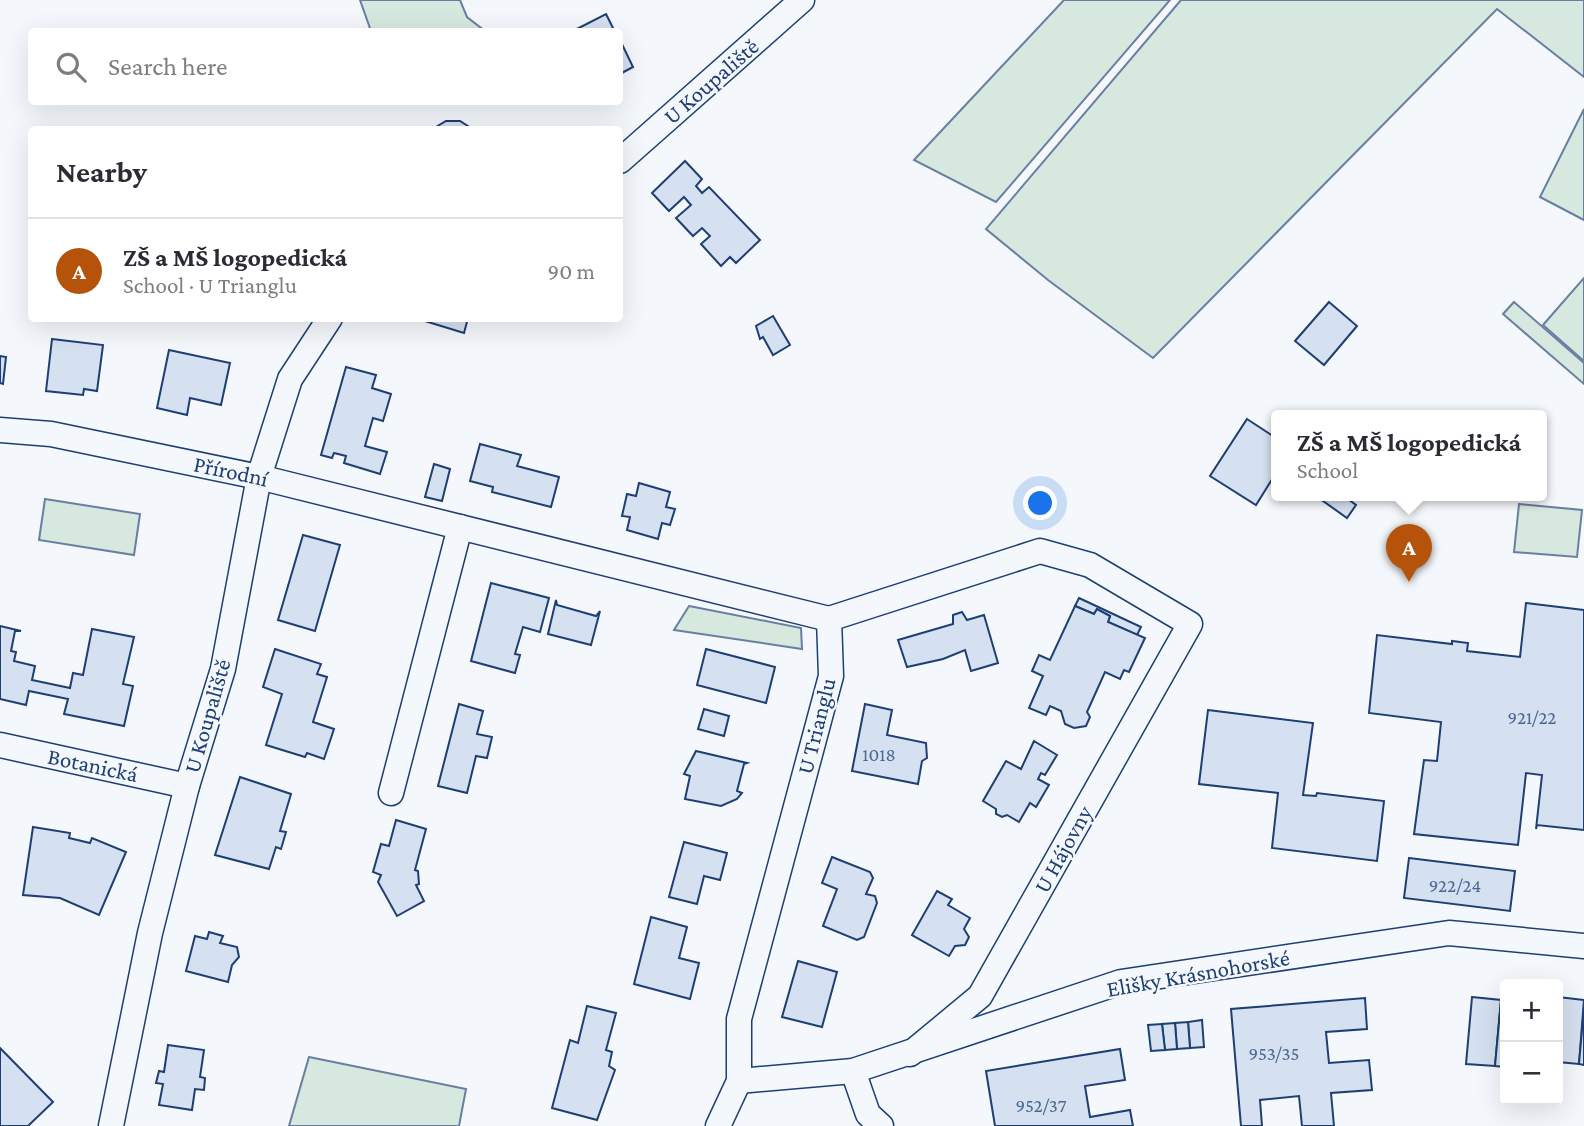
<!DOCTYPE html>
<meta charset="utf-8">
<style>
body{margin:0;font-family:"Crimson Pro",serif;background:#f2f2f3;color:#2b2b33}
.controls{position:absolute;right:21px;bottom:21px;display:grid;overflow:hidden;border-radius:7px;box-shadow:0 7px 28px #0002}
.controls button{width:63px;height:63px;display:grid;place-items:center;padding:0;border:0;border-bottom:2px solid #e1e1e2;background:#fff;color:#2b2b33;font:35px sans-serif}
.you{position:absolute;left:1041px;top:504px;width:24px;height:24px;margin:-18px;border:5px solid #fff;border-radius:50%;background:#1a73e8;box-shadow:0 0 0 10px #1a73e833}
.badge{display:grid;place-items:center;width:46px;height:46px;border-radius:50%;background:#b45309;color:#fff;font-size:23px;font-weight:700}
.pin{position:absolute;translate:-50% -58px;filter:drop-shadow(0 2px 4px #0008)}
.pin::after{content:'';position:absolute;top:37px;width:24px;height:21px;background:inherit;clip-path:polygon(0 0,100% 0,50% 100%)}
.popup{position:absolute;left:1271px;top:410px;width:276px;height:91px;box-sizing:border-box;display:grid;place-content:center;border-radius:7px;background:#fff;filter:drop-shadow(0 2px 5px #0005);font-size:23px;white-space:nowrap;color:#7c7c81}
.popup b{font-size:26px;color:#2b2b33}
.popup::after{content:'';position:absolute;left:50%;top:100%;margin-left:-14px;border:14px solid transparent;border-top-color:#fff}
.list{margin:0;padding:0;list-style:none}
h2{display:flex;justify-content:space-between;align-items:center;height:91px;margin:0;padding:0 28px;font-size:30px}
h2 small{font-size:23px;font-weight:400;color:#7c7c81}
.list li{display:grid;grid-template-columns:46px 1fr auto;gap:21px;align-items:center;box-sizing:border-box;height:105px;padding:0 28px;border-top:2px solid #e1e1e2}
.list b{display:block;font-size:26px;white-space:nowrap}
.list p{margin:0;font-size:23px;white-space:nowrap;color:#7c7c81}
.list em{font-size:23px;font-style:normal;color:#7c7c81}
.icon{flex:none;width:38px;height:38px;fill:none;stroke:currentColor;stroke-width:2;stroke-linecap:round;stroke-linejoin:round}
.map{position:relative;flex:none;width:1584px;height:1126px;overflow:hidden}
.search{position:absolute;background:#fff;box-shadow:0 7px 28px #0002;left:28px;top:28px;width:595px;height:77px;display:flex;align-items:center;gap:18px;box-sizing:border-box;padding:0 24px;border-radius:7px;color:#7c7c81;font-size:26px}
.panel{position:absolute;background:#fff;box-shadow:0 7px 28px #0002;left:28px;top:126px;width:595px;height:196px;border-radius:7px}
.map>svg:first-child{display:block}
.green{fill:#d7e8df;stroke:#687fa3;stroke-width:2}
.building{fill:#d5e0f0;stroke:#1d3f73;stroke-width:2}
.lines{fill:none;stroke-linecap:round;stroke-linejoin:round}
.street-casing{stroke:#1d3f73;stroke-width:27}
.street{stroke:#f4f7fb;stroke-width:24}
.labels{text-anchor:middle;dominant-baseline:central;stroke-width:5;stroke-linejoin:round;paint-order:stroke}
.number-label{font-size:19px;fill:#4b6792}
.street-label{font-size:23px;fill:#1d3f73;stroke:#f4f7fb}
</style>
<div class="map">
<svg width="1584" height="1126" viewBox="0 0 1584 1126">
<rect width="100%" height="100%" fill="#f4f7fb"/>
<g class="green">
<polygon points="360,0 460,0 467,17 485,31 371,31"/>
<polygon points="1064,0 1170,0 996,202 914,160"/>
<polygon points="1181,0 1584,0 1584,77 1497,9 1153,358 1048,280 986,229"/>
<polygon points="1584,109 1584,220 1540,197"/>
<polygon points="1584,278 1584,361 1543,325"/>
<polygon points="1514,302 1584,363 1584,384 1503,314"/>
<polygon points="45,499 140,514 134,555 39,540"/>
<polygon points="1519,504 1582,510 1577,557 1514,552"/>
<polygon points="689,606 801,628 802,649 674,630"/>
<polygon points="309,1057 466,1089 459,1126 289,1126"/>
</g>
<g class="building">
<polygon points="606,14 615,32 571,32"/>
<polygon points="620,40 633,67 620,74"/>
<polygon points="446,121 460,121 474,130 431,130"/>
<polygon points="685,161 702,179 696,186 702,193 709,187 760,240 736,263 730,257 721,266 701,244 710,236 702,228 693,236 676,218 691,205 684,197 669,211 652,193"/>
<polygon points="1329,302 1357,326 1324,365 1295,341"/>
<polygon points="773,316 790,345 773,355 763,337 760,339 756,326"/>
<polygon points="415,318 468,318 464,333"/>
<polygon points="52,339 103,345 97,391 84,389 83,395 46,391"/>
<polygon points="169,350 230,363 221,405 190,398 187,415 157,408"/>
<polygon points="0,356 6,357 3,384 0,383"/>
<polygon points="346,367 376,375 372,388 391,394 383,421 373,418 365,446 387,452 380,474 344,463 346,456 334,453 332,458 321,455"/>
<polygon points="1247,419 1276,438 1276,473 1256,505 1210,476"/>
<polygon points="480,444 521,455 517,466 559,477 551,507 492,492 493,487 470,481"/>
<polygon points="434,464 450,469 442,501 425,497"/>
<polygon points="639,483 670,492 666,507 675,509 670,525 662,523 658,539 627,530 630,517 622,516 627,494 636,496"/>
<polygon points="1316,496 1344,496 1356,505 1347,518"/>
<polygon points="303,535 340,545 315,631 278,620"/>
<polygon points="491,583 549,598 540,632 523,627 515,654 520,655 515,673 471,661"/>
<polygon points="1079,598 1141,627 1137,635 1108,622 1110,616 1097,609 1094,614 1075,606"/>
<polygon points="556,600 557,605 596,616 600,611 591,645 548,634"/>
<polygon points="1526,603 1584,610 1584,830 1537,825 1536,829 1542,775 1526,773 1518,845 1414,834 1424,760 1437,761 1441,722 1369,713 1377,635 1452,644 1452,641 1468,643 1467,651 1520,657"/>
<polygon points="1075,606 1094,614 1097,609 1110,616 1108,622 1145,638 1129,672 1124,670 1120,679 1105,672 1087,712 1090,717 1086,726 1074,728 1065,724 1061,711 1050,706 1046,715 1029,708 1043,676 1032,671 1039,655 1050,660"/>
<polygon points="962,612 967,620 984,615 998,663 971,671 965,650 943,659 907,667 898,640 953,624 953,615"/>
<polygon points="0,626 21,631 15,631 11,651 16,652 14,661 35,666 32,680 70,688 73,673 83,675 92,629 134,637 123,684 133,686 124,726 64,714 68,699 29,691 26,705 0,699"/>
<polygon points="275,649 321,664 317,674 327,677 313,722 334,729 324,759 307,753 305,757 266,745 282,694 263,687"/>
<polygon points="706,649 775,667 766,703 697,685"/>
<polygon points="459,704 483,711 477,734 492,737 487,758 476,756 467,793 438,786"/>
<polygon points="865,704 892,710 887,735 926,743 927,758 922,761 918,784 852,771"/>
<polygon points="704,709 729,716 724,736 698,729"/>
<polygon points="1208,710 1313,723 1303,795 1316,796 1317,793 1384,801 1377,861 1272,848 1278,793 1199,784"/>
<polygon points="1034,741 1057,755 1045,775 1041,773 1038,779 1049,785 1036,807 1030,803 1019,822 1007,815 1002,817 996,814 996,809 983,801 1006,761 1021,769"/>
<polygon points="696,751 747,763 744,764 737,791 742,793 737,799 721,806 685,799 690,776 684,774"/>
<polygon points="240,777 291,794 280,831 286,832 281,849 276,847 269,869 215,855"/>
<polygon points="396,820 426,829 415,870 418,871 419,884 416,885 424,901 397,916 378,882 381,875 373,872 381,844 389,846"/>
<polygon points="33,827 70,833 69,838 90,843 92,838 126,852 99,915 60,898 23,895"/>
<polygon points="684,842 727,853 720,880 704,876 697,904 669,897"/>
<polygon points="832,857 870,872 873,878 866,894 875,896 877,903 864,937 857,940 823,926 837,889 822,883"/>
<polygon points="1409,858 1515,871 1510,911 1404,898"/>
<polygon points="937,891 952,899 948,905 970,918 964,929 969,937 965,945 955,946 949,956 912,935"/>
<polygon points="651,917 687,927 679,958 699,963 690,999 634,984"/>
<polygon points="209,932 223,936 220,943 237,947 239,957 232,965 228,982 186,971 195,936 207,939"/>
<polygon points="798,961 837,972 822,1027 782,1017"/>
<polygon points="1472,997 1501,1000 1495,1066 1466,1064"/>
<polygon points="1558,997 1584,1000 1579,1064 1558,1062"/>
<polygon points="1365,998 1367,1029 1326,1032 1329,1063 1369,1060 1372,1090 1331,1093 1334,1126 1302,1126 1299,1096 1260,1100 1262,1126 1241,1126 1231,1009"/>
<polygon points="1501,1000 1505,1000 1505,1067 1495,1066"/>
<polygon points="587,1006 616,1013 606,1050 612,1052 609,1066 615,1070 597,1120 552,1108 570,1040 578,1043"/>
<polygon points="1584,1007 1584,1065 1579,1064"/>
<polygon points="1202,1020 1204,1047 1190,1048 1188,1022"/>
<polygon points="1188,1022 1190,1048 1177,1049 1175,1023"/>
<polygon points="1175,1023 1177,1049 1165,1050 1162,1024"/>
<polygon points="1162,1024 1165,1050 1151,1051 1148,1025"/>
<polygon points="168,1045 204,1050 200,1077 205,1078 204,1090 195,1089 192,1110 159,1105 163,1084 156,1083 159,1071 164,1072"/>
<polygon points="0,1048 53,1102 28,1126 0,1126"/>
<polygon points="1120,1049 1125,1080 1085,1086 1090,1117 1130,1110 1133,1126 995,1126 986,1071"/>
</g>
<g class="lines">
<g class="street-casing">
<g id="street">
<polyline points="620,161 802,0"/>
<polyline points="0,430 51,434 259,477 829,619"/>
<polyline points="829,619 1040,551 1090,565 1190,624 980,996 910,1054"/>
<polyline points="0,745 187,786"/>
<polyline points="391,793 460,527"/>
<polyline points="853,1071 868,1114 881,1126"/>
<polyline points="739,1081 853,1071 1121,982 1449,933 1584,946"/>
<polyline points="111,1126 150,933 187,786 223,669 259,477 290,379 330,318"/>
<polyline points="718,1126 739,1081 739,1019 831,676 829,619"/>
</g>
</g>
<use href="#street" class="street"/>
</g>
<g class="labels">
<g class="number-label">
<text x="1532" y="717">921/22</text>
<text x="879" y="754">1018</text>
<text x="1455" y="885">922/24</text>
<text x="1274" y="1053">953/35</text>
<text x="1041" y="1105">952/37</text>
</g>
<g class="street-label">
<text transform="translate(711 81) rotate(-41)">U Koupaliště</text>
<text transform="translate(231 471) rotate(12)">Přírodní</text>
<text transform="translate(207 716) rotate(-74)">U Koupaliště</text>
<text transform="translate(816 726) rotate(-76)">U Trianglu</text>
<text transform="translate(93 765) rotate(12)">Botanická</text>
<text transform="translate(1063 849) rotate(-61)">U Hájovny</text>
<text transform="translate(1198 973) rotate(-10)">Elišky Krásnohorské</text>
</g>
</g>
</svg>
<div class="controls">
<button>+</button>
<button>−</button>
</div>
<div class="you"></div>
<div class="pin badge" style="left:1409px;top:582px">A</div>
<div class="popup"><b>ZŠ a MŠ logopedická</b>School</div>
<div class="search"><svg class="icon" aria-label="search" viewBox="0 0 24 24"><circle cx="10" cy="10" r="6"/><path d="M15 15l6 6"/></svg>Search here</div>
<section class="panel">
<h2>Nearby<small></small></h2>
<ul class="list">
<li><span class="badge">A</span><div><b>ZŠ a MŠ logopedická</b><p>School · U Trianglu</p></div><em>90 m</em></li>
</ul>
</section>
</div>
